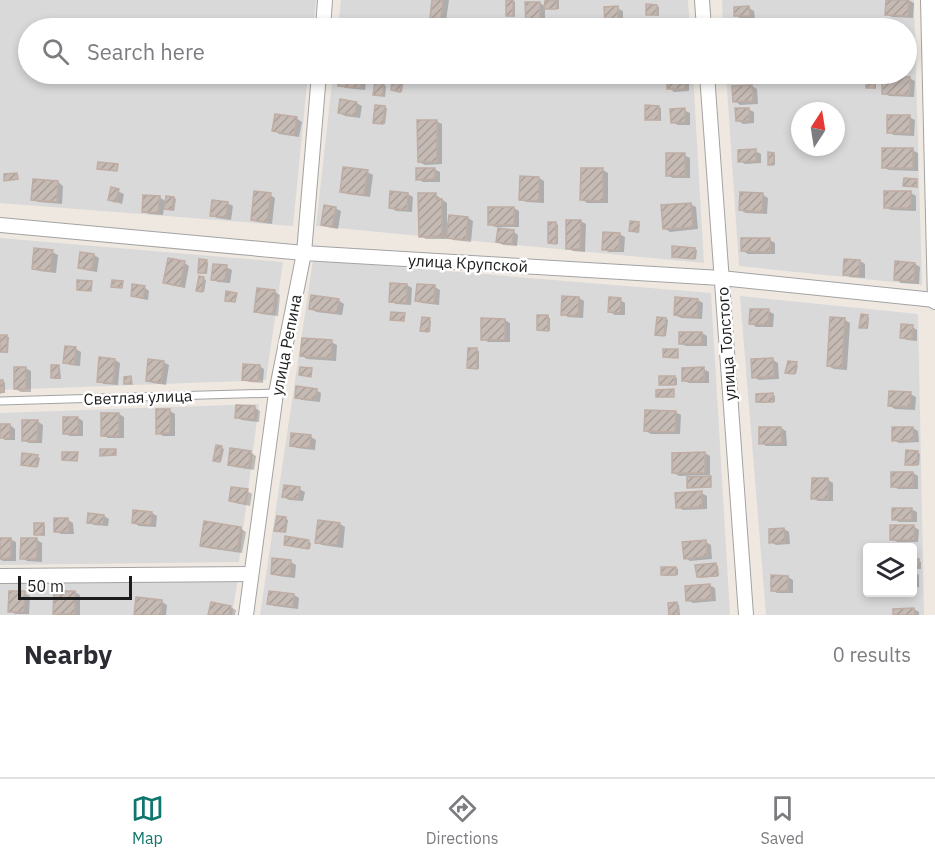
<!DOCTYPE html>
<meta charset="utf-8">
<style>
body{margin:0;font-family:"IBM Plex Sans",sans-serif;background:#f2f2f3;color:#2b2b33}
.controls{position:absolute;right:18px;bottom:18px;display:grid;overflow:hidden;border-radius:6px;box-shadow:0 3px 9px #0003}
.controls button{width:54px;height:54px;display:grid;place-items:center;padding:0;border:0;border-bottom:2px solid #e1e1e2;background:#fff;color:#2b2b33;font:30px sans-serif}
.compass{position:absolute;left:791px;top:102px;width:54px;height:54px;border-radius:50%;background:#fff;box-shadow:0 3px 9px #0003;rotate:12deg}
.scale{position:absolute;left:18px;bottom:15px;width:114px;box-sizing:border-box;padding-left:6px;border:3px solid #1c1c1c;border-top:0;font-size:16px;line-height:21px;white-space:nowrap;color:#1c1c1c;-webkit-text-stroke:4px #fff;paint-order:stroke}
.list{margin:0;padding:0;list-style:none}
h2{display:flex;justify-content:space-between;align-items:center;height:78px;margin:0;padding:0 24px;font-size:26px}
h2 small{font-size:20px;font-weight:400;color:#7c7c81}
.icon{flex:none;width:33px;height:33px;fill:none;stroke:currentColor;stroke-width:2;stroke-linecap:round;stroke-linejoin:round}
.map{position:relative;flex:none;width:935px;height:615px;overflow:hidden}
.search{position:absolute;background:#fff;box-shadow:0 3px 9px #0003;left:18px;right:18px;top:18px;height:66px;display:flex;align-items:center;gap:15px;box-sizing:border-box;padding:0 21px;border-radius:33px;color:#7c7c81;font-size:22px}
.sheet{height:162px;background:#fff}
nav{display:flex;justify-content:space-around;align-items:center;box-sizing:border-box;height:84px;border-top:2px solid #e1e1e2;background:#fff;font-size:16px;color:#7c7c81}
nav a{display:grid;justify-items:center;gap:3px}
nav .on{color:#0f766e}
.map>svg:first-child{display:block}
.residential{fill:#dad9d9;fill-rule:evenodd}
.shadow{fill:#0003}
.building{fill:url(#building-hatch);stroke:#bfada3;stroke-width:1.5}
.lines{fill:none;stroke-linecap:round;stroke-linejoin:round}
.service-casing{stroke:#a3a3a3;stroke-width:9}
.minor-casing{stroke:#a3a3a3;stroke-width:16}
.service{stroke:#fff;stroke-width:7}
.minor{stroke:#fff;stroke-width:14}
.labels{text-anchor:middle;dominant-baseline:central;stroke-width:5;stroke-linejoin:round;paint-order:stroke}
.street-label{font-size:16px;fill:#1c1c1c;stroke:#fff}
</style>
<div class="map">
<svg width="935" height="615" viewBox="0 0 935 615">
<defs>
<pattern id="building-hatch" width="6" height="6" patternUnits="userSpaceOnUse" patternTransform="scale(1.5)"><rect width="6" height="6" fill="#c5bab4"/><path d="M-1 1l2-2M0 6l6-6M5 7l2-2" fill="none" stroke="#a99f9a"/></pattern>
</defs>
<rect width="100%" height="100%" fill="#eee8e1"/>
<g class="residential">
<polygon points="0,0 316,0 313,28 28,28 28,74 308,74 293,226 0,203"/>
<polygon points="341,0 688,0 690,28 338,28"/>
<path d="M722,0H914L922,285L739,266L726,74H906V28H723ZM800,111H836V147H800Z"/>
<polygon points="333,74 693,74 704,263 316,226"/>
<polygon points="0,238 283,262 266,380 0,390"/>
<polygon points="313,260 711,293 730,615 260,615"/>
<path d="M740,296L918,314L924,615H766ZM868,548H912V592H868Z"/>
<polygon points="259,404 239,562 0,565 0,413"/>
<polygon points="238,578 232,615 0,615 0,582"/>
</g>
<g class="shadow">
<polygon points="434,0 449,0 446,21 437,20 432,17"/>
<polygon points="513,0 515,2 515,17 509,16 507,15"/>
<polygon points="546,0 559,0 559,9 548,9 545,7 545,27 532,27 527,24 540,3 546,7"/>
<polygon points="887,0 908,0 914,3 913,18 892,17 886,14"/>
<polygon points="657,6 659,7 659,16 647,14"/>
<polygon points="617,8 623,11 623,28 611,28 606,26"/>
<polygon points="749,8 754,11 755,18 741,19 735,15"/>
<polygon points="906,40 913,43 913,59 906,59"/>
<polygon points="341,74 362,74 367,76 365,90 345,88 340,85"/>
<polygon points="868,74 876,74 876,89 867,87"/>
<polygon points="402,76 404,77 402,92 395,91"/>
<polygon points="684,76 689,79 689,91 674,92 669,88"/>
<polygon points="909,78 915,81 914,97 889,96 884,93"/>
<polygon points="384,85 386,86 385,97 375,95"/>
<polygon points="752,86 757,89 758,104 740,105 735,101"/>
<polygon points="356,103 362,106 360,118 345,116 340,113"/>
<polygon points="384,107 387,108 385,124 377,123"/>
<polygon points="647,107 661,108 661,121 647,119"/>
<polygon points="748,109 754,112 754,123 743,124 737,120"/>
<polygon points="684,110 690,113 690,125 678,125 672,122"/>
<polygon points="909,117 915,120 914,136 894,135 888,132"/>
<polygon points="296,118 302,122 299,137 279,134 274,130"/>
<polygon points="436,121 442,124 442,164 425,165 419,162"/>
<polygon points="912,150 918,153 918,171 889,170 883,167"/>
<polygon points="755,151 761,154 761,163 745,164 740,161"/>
<polygon points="773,154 775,155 775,165 769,164"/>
<polygon points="684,155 690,158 690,178 673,178 667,175"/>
<polygon points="434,169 440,172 440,182 423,182 418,179"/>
<polygon points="603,170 608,173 608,203 587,203 582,199"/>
<polygon points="367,172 373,175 370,197 347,194 341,191"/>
<polygon points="539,178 544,181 544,203 526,202 521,199"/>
<polygon points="35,181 58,182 63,186 62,204 38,202 33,199"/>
<polygon points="112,189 124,194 122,204 110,200"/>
<polygon points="911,193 916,196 916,211 891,210 885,207"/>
<polygon points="408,194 413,197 412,212 396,211 391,208"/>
<polygon points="270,195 275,198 272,224 258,222 252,219"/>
<polygon points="436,195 447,203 447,227 468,218 473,221 471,242 453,240 447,236 447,239 426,239 420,236"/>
<polygon points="763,195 768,198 767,214 746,213 740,210"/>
<polygon points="159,197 167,202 174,198 176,199 174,211 164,207 163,215 149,214 144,211"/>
<polygon points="227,203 233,206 231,220 217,218 212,215"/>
<polygon points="690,204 696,207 698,229 670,232 664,228"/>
<polygon points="335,208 341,211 338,229 328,227 322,224"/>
<polygon points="514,208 519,211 519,227 495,227 490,224"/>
<polygon points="580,221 586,224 585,252 573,251 568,248"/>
<polygon points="556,223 558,225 558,244 551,244 549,243"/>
<polygon points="638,223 640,224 639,233 630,231"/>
<polygon points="513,231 518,235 517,246 503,245 498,242"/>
<polygon points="619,234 625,237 624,252 609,252 603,249"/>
<polygon points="770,240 775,243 775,254 748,254 743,251"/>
<polygon points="694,249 697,250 696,259 673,257"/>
<polygon points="52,252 58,255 56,273 39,271 34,268"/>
<polygon points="94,255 99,258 97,272 85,270 80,267"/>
<polygon points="846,260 860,261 865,264 865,278 850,277 845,274"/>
<polygon points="206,261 208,263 207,274 201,273 199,272"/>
<polygon points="184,263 189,266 185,288 170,285 165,282"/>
<polygon points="897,263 915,264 920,267 919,284 901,283 896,279"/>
<polygon points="226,267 232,270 230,283 218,282 213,279"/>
<polygon points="200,278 206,280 204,292 198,290"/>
<polygon points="407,285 412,288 411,305 396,304 390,301"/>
<polygon points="144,287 149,291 148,300 138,298 132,295"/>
<polygon points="435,287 440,290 439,305 422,303 417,300"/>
<polygon points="275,292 280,295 278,316 261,314 256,311"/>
<polygon points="579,298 584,301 583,318 568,317 563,314"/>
<polygon points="338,300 344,304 342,315 316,312 311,308"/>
<polygon points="620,300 625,303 625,315 615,315 610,312"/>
<polygon points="698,300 703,303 702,319 681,318 675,315"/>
<polygon points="768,311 774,314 773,327 756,327 751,323"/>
<polygon points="867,316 869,318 868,329 863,328 861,327"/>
<polygon points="548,317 550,318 550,331 538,330"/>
<polygon points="666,319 668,320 666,336 658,335"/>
<polygon points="429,320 431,321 430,332 424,332 422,330"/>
<polygon points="505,320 510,323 510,342 488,342 483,339"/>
<polygon points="845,320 850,323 847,370 834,369 828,366"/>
<polygon points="912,327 917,330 917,341 907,340 902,337"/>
<polygon points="702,333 707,336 707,346 686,346 680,343"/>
<polygon points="0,336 9,337 8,353 0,352"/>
<polygon points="331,342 337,345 336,361 307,359 302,356"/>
<polygon points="76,349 81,352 80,366 70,365 65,362"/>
<polygon points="469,350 479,351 479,369 469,367"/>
<polygon points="100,359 115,360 120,363 118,385 104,384 98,381"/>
<polygon points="773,360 778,363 779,379 759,380 754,377"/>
<polygon points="163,362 169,365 166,385 153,383 147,380"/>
<polygon points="796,364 798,365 796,374 789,373"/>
<polygon points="259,366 264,369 263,383 249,382 243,379"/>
<polygon points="58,367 60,368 61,379 55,379 53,378"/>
<polygon points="25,368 31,371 31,392 21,392 15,389"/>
<polygon points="703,369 709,372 709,383 689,383 683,380"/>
<polygon points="675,377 677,378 677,385 662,385 660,384"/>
<polygon points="3,381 5,383 5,393 0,393 0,382"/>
<polygon points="316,390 321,393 320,402 302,400 296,397"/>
<polygon points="910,394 916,397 915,410 895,409 890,406"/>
<polygon points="772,395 775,396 775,402 760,403 758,402"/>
<polygon points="255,408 260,411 259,422 242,420 236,417"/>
<polygon points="170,411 175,414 175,436 163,436 158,433"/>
<polygon points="675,412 681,415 680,434 651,434 646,431"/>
<polygon points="119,414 124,417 124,438 108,438 102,435"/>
<polygon points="78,418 83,421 83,436 70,436 64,433"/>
<polygon points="37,421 43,425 42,443 29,443 23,440"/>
<polygon points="0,425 10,425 15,429 15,440 5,440 0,437 0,445"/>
<polygon points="781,428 786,431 787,446 766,446 761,443"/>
<polygon points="913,428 918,431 919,442 899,443 894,440"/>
<polygon points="311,437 316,440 315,450 297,448 291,445"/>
<polygon points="222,448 224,449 221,462 217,461"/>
<polygon points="250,452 256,456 254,470 235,467 229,464"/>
<polygon points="917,452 920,454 919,465 909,465"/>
<polygon points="705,453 710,456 710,475 679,476 674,473"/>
<polygon points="37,457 40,458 38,467 22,464"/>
<polygon points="913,473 918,476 918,489 898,489 893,486"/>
<polygon points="828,480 833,483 833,501 818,501 813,498"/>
<polygon points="299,489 305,492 303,501 289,500 284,497"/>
<polygon points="247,491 252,494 250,506 236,503 230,500"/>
<polygon points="701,493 707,496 707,509 683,510 678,507"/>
<polygon points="911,509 917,512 917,522 899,522 894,519"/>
<polygon points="152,513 157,516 156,527 139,526 133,522"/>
<polygon points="104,516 109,519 108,526 94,525 89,522"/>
<polygon points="286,519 288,520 286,533 276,530"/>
<polygon points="68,520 73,523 74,534 61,534 56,531"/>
<polygon points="43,524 45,526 45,536 35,534"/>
<polygon points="340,524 345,527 343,548 322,545 317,542"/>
<polygon points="913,526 919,530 918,542 897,542 892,539"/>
<polygon points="240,528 246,532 242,553 207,548 202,545"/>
<polygon points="784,529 789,532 790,544 776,545 771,542"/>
<polygon points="0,539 10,539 16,542 16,561 3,561 0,559"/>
<polygon points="37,540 42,543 42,562 27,561 22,558"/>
<polygon points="309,542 311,543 310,549 285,545"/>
<polygon points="706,542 711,545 712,559 690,561 685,558"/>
<polygon points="912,560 921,562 921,569 912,568"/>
<polygon points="291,562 296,565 295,578 278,576 272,573"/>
<polygon points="716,565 718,566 719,576 700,578 698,577"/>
<polygon points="676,568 678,569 678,575 665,576 663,574"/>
<polygon points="912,572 919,575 919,587 912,588"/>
<polygon points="788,577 793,580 793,593 777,593 772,590"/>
<polygon points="709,585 715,588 716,601 693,603 687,600"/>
<polygon points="75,592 80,595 80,615 59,615 55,613"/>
<polygon points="270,592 294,595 299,598 298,609 274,606 269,603"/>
<polygon points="24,593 30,596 29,614 15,614 10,611"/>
<polygon points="162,602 167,605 166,615 136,615"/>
<polygon points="677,603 679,605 680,615 671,615"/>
<polygon points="230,607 236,610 235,615 210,615"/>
<polygon points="914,609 919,612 919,615 895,615"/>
</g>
<g class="building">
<polygon points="432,0 443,0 441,19 430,18"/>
<rect x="506" y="0" width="7" height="16"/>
<polygon points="545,0 557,0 557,9 544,9"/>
<polygon points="886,0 909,0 908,16 885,15"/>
<polygon points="525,2 540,2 540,25 526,25"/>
<polygon points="646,4 657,5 657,15 646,15"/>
<polygon points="618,6 618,26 605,26 604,7"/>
<polygon points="749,6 750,16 734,16 734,7"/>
<polygon points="339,74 362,74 360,88 338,86"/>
<polygon points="393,74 403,74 400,92 391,90"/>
<polygon points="684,74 685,89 667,89 667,75"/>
<rect x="866" y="74" width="8" height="14"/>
<polygon points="882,76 910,77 909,95 882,94"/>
<polygon points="375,82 384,83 383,96 373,95"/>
<polygon points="752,85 753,101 733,102 732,86"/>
<polygon points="340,99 357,102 355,116 338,113"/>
<polygon points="375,105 385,106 383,124 373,123"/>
<polygon points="645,105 659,106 659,120 645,120"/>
<polygon points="685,108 685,122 671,123 670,109"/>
<polygon points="735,108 749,108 749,121 736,121"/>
<polygon points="275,114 297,117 294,135 272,131"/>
<rect x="887" y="115" width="23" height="18"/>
<polygon points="417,120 437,120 437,162 418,162"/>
<rect x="882" y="148" width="31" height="20"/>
<polygon points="756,149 756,161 738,162 738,150"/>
<polygon points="768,152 774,153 773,165 768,165"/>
<rect x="666" y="153" width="19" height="23"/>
<polygon points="98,162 118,164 117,171 97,169"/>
<polygon points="343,167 368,170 364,195 340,192"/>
<polygon points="416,168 435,168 435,179 416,180"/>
<polygon points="581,168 603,168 603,201 580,200"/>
<polygon points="17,173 18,179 4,181 4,174"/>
<polygon points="520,176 539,177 539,201 519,200"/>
<polygon points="904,178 917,179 917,187 903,186"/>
<polygon points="33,179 58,181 57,202 31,200"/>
<polygon points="111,187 119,189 116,202 108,200"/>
<polygon points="254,191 271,193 267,222 251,220"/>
<polygon points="390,191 408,193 407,210 389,208"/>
<rect x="884" y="191" width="27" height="17"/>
<polygon points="740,192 763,193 762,212 739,210"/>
<polygon points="418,193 436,193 436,199 442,199 442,236 419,237"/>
<polygon points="143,195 160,196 158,213 142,212"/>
<polygon points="166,196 174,197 172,210 164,209"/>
<polygon points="212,200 228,202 226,217 210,216"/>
<polygon points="691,203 693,227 663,229 661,205"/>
<polygon points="324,205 336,207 332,227 321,225"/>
<rect x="488" y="207" width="26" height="18"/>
<polygon points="449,215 468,217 466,240 446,238"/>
<polygon points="566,220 581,220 580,249 566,249"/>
<polygon points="630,221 639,222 637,232 629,231"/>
<polygon points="548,222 556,222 556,244 548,243"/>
<polygon points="498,228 514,230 512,244 496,242"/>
<polygon points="603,232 620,233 619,250 602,250"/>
<polygon points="741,238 770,238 770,252 741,251"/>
<polygon points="672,246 695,248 694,259 672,257"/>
<polygon points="34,248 53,250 50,271 32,269"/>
<polygon points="80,252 94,254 92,270 78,268"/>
<polygon points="168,258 185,261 180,286 163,283"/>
<polygon points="199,259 207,260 205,273 198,273"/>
<polygon points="844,259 860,260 859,276 843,275"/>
<polygon points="895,261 915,263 914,281 894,280"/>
<polygon points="213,264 227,265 225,281 211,280"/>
<polygon points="199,276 204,277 202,292 196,291"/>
<polygon points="77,280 92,281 91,291 77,290"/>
<polygon points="112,280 123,281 122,288 111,287"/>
<polygon points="390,283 407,284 406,303 389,302"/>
<polygon points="132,284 145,286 143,298 131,296"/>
<polygon points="417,284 435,285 434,303 415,301"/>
<polygon points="257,288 275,290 273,314 254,312"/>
<polygon points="226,291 237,293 235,302 225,301"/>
<polygon points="311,295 339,299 337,313 309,309"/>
<polygon points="562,296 579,297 578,316 561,315"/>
<polygon points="609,297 621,298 620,313 608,312"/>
<polygon points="675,297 698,299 697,317 674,315"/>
<polygon points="750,309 769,309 768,325 749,324"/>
<polygon points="391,312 405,313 404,321 390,320"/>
<polygon points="861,314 868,315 866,328 859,328"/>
<polygon points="537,315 548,315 548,331 537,330"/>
<polygon points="422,317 430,318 428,332 420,331"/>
<polygon points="657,317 666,318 664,336 655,335"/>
<polygon points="830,317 845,318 842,367 827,366"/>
<polygon points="481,318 505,319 505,340 481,340"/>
<polygon points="901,324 913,325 912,339 900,338"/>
<rect x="679" y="332" width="23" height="12"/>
<rect x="0" y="335" width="7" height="17"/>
<polygon points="302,338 332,340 331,358 300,356"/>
<polygon points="65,346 76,347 74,364 63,363"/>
<polygon points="468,348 477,348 477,369 467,368"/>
<polygon points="663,349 678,349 678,358 663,357"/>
<polygon points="99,357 115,359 113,383 97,382"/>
<polygon points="773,358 774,376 752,378 751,359"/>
<polygon points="148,359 164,361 161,383 146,381"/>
<polygon points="788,361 797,362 794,374 785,373"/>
<polygon points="243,364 260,365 258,381 242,380"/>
<rect x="51" y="365" width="8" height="13"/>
<rect x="14" y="367" width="12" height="22"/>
<polygon points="300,367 312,368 311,377 299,375"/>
<polygon points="704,367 704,381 682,381 682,368"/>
<polygon points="131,376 132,384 124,384 124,377"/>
<rect x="659" y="376" width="16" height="9"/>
<polygon points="0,380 3,380 3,392 0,393"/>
<polygon points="296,386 317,389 315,400 295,398"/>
<polygon points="674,389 674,397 656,397 656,390"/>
<polygon points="889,391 911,392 910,407 888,406"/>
<polygon points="773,393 773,402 756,402 756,394"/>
<polygon points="236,405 255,406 254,419 235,418"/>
<polygon points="156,409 170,409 170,433 156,434"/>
<polygon points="645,410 676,411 675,432 644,431"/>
<rect x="101" y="413" width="18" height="23"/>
<rect x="63" y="417" width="15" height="17"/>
<polygon points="22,420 38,420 37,441 22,441"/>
<rect x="0" y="424" width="10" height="14"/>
<polygon points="759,427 781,427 782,443 759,444"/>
<polygon points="892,427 913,427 914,440 892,441"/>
<polygon points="291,433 311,435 310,448 290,446"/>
<polygon points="216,445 222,446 219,462 213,461"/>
<polygon points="230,448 251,451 249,468 228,465"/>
<polygon points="100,449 116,449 116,455 100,456"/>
<polygon points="906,450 918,451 917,465 905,465"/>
<polygon points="62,452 78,452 77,461 62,460"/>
<polygon points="705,452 705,473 672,473 672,453"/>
<polygon points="22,453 38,455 36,467 21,465"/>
<rect x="891" y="472" width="22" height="15"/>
<polygon points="711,476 711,487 687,488 687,477"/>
<polygon points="812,478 828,478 828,499 811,499"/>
<polygon points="284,485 300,487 298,499 282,497"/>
<polygon points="231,487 248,489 245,504 229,501"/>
<polygon points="702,491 702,507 676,508 675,493"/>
<rect x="892" y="508" width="20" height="12"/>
<polygon points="133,510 152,512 151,525 132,523"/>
<polygon points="88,513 104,515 103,524 87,523"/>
<polygon points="277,516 286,517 284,532 274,531"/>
<polygon points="54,518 68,518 69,532 54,532"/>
<polygon points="318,520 340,523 337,545 315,543"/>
<polygon points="204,521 241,527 237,551 200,546"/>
<polygon points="34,523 44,523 43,535 34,535"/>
<rect x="890" y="525" width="24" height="15"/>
<polygon points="784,528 785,542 769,543 769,529"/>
<polygon points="285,536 309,540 308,549 284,545"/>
<polygon points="0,538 11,538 11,558 0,559"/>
<polygon points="21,538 37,538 37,559 20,559"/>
<polygon points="706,540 707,556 684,559 682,542"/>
<polygon points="272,558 291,560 290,576 271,574"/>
<rect x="912" y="559" width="7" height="9"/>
<polygon points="716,563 717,576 697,577 695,565"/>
<rect x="661" y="567" width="15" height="8"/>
<polygon points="771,575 788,576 788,591 771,591"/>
<polygon points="710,584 711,599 686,601 685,586"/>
<polygon points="9,591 25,591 24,612 8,612"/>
<polygon points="54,591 75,591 75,614 53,614"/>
<polygon points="269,591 294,594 293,607 267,604"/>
<polygon points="136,597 162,600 161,615 134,615"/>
<polygon points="211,602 231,606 229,615 208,615"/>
<polygon points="677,602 678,615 669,615 668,603"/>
<polygon points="914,608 915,615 893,615 893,609"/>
</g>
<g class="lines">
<g class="service-casing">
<polyline id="service" points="0,401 276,393"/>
</g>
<g class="minor-casing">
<g id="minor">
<polyline points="702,0 704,28"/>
<polyline points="928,0 935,302"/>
<polyline points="323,28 325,0"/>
<polyline points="707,74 746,615"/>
<polyline points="0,225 304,253 721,278 935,300"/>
<polyline points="0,576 251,574"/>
<polyline points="246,615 276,393 304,253 319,74"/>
</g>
</g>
<use href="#service" class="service"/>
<use href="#minor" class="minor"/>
</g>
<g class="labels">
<g class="street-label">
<text transform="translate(468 263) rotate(3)">улица Крупской</text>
<text transform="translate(726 344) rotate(-94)">улица Толстого</text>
<text transform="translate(286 345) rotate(-79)">улица Репина</text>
<text transform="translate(138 397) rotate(-2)">Светлая улица</text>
</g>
</g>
</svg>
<div class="controls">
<button><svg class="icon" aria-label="layers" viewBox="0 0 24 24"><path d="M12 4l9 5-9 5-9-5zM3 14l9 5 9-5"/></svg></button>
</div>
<svg class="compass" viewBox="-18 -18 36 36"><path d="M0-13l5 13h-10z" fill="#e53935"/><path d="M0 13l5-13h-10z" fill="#7c7c81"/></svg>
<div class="scale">50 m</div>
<div class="search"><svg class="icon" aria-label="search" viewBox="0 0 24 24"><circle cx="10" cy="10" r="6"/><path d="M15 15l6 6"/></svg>Search here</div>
</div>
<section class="sheet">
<h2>Nearby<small>0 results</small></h2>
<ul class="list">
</ul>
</section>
<nav>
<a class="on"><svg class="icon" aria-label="map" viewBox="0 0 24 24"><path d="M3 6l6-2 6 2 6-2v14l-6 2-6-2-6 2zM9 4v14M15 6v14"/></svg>Map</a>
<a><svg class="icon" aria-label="directions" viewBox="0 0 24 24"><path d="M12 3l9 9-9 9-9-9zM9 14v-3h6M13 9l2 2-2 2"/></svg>Directions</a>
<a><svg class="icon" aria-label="saved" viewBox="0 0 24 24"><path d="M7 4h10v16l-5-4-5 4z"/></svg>Saved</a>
</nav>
